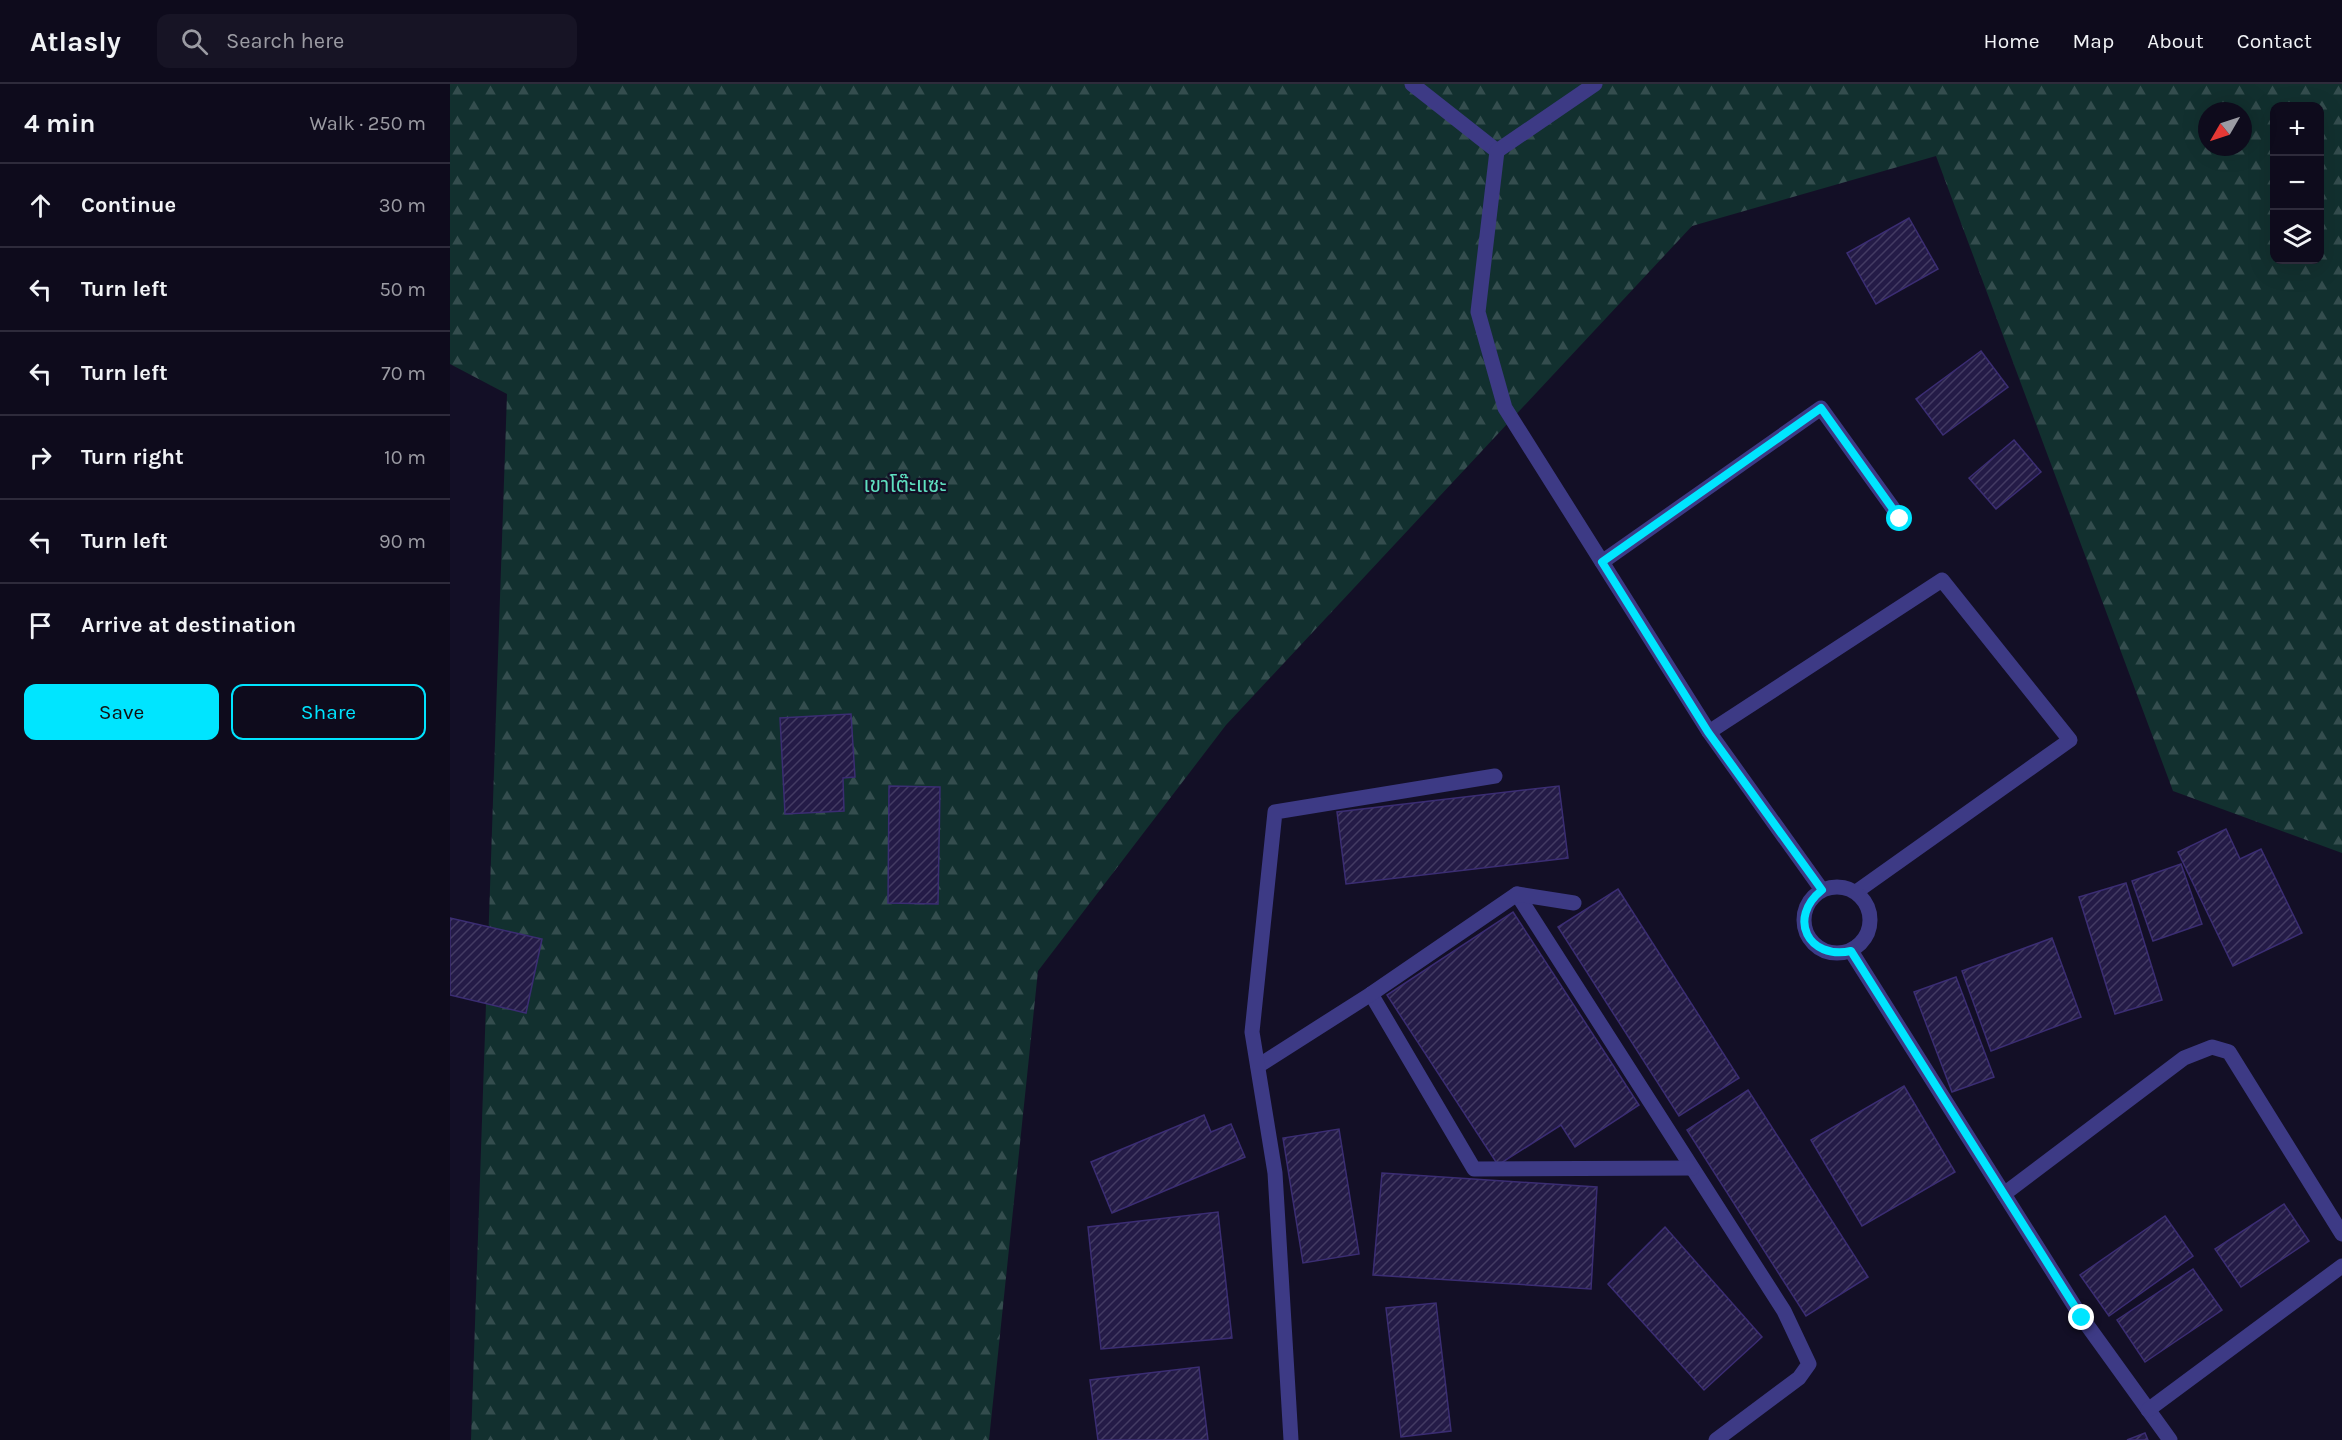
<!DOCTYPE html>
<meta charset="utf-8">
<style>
body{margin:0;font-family:Karla,"Noto Sans Thai",sans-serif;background:#171425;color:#f1f3f6}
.controls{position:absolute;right:18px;top:18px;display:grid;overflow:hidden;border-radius:12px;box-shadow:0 6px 24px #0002}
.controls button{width:54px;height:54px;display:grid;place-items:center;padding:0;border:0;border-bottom:2px solid #2e2b3b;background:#0e0b1c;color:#f1f3f6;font:30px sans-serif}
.compass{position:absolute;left:1748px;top:18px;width:54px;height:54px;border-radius:50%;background:#0e0b1c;box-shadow:0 6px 24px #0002;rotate:231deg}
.stop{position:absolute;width:18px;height:18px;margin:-14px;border:4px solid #00e5ff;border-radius:50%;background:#fff}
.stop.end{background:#00e5ff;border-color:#fff;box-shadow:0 2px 6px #0008}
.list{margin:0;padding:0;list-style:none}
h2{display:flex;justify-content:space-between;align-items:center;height:78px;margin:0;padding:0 24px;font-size:26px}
h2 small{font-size:20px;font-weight:400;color:#9b9ba3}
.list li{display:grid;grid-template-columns:39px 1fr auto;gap:18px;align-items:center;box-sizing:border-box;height:84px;padding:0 24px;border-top:2px solid #2e2b3b}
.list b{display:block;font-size:22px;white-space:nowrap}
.list em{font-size:20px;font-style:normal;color:#9b9ba3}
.actions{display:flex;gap:12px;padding:18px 24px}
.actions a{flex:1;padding:14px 0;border:2px solid #00e5ff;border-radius:12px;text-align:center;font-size:21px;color:#00e5ff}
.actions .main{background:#00e5ff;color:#111}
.icon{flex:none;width:33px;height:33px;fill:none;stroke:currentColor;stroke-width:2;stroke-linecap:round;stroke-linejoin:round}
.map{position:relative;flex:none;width:1892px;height:1356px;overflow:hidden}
header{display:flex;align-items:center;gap:36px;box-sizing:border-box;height:84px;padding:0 30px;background:#0e0b1c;border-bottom:2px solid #2e2b3b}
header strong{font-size:28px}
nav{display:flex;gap:33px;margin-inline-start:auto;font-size:21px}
.search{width:420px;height:54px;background:#171425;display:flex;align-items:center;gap:15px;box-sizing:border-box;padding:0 21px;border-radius:12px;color:#9b9ba3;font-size:22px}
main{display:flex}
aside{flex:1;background:#0e0b1c}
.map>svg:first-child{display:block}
.forest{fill:url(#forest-firs);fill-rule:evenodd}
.building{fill:url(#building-hatch);stroke:#3b2d73;stroke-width:1.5}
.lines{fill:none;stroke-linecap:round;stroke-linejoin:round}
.street{stroke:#3d3a85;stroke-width:15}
.route{stroke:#00e5ff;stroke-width:8}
.labels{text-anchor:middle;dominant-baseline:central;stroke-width:4.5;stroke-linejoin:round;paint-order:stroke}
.park-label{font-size:21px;fill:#5fe0c0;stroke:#130f26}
</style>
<header>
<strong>Atlasly</strong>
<div class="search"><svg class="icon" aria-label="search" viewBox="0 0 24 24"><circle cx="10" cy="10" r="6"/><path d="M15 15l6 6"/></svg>Search here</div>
<nav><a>Home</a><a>Map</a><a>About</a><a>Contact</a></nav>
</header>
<main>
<aside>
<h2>4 min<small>Walk · 250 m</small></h2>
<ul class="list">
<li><svg class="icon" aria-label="ahead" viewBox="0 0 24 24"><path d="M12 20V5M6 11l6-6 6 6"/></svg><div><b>Continue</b></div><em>30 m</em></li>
<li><svg class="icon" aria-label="left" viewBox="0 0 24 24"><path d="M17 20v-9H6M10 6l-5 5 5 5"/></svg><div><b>Turn left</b></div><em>50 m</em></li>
<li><svg class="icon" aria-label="left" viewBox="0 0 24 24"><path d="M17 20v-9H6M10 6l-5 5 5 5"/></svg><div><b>Turn left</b></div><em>70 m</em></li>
<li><svg class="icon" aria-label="right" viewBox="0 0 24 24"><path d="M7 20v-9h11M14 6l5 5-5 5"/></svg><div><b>Turn right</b></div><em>10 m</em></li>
<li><svg class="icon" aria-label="left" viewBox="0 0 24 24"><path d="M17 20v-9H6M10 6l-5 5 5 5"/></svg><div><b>Turn left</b></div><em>90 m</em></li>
<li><svg class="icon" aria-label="arrive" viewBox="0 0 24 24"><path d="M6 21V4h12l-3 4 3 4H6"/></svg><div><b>Arrive at destination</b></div></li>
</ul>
<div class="actions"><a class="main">Save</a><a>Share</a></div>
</aside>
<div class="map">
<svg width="1892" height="1356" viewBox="0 0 1892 1356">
<defs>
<pattern id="forest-firs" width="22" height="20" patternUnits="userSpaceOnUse" patternTransform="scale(1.5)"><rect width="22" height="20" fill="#12302f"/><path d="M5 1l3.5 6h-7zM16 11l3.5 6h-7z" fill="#344d4e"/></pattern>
<pattern id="building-hatch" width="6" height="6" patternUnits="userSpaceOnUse" patternTransform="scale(1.5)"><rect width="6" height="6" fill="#241b47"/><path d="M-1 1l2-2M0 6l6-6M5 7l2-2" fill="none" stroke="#433b63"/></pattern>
</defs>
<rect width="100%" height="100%" fill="#130f26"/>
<path class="forest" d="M0,0H1892V769L1723,707L1486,72L1242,142L776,641L588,887L539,1356H21L57,310L0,280ZM1824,22H1870V176H1824ZM1757,27H1793V63H1757Z"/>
<g class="building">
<polygon points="1459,134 1488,185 1426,220 1397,169"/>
<polygon points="1531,267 1558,303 1493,351 1466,315"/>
<polygon points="1564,356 1591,388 1546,425 1519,394"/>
<polygon points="401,630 405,693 393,694 394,727 335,730 330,634"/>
<polygon points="439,702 490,703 488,820 438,819"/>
<polygon points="1109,702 1118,774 896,800 887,728"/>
<polygon points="1776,745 1790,775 1811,765 1852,849 1783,882 1728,768"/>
<polygon points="1731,780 1752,840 1703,857 1682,797"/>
<polygon points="1676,799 1712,916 1665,930 1629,813"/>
<polygon points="1168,805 1289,994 1229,1032 1108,843"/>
<polygon points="1063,828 1189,1021 1125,1063 1111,1041 1048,1081 937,911"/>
<polygon points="0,834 92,855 76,929 0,911"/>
<polygon points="1602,854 1631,933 1541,967 1512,887"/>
<polygon points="1506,893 1544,993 1502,1008 1464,908"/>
<polygon points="1454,1002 1505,1088 1412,1142 1361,1056"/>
<polygon points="1298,1006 1418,1193 1356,1232 1237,1046"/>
<polygon points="754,1031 761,1048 781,1040 795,1073 662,1129 641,1078"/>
<polygon points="889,1045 909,1170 853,1179 833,1054"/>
<polygon points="932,1089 1147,1103 1141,1205 923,1191"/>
<polygon points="1834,1120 1859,1157 1791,1203 1765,1165"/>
<polygon points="768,1128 782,1254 651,1265 638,1143"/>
<polygon points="1715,1132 1743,1172 1659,1232 1630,1191"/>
<polygon points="1215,1143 1312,1253 1254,1306 1158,1200"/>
<polygon points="1743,1185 1772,1226 1695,1278 1667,1236"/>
<polygon points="986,1219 1001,1347 951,1353 936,1224"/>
<polygon points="749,1283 758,1356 648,1356 640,1296"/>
<polygon points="1695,1349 1698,1356 1677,1356"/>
</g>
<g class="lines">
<g class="street">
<polyline points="962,0 1047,67"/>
<polyline points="1145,0 1047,67 1028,228 1055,324 1259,648 1372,806"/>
<polyline points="1152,478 1371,324 1450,434"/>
<polyline points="1259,648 1492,496 1620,656 1406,808"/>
<circle cx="1387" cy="836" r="33"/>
<polyline points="1067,810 1334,1227 1359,1280 1349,1294 1266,1356"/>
<polyline points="1401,867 1632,1234 1720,1356"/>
<polyline points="921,910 1024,1085 1242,1084"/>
<polyline points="808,982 921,910 1067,810 1124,819"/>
<polyline points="1554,1110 1734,974 1762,963 1779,968 1892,1150"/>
<polyline points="1698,1326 1892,1182"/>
<polyline points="841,1356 825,1089 802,948 825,728 1045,692"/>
</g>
</g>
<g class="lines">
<path class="route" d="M1450,435L1371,324L1152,478L1258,648L1372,806C1337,834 1358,876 1401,867L1632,1234"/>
</g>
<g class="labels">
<g class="park-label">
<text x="455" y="401">เขาโต๊ะแซะ</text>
</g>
</g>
</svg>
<div class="controls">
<button>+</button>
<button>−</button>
<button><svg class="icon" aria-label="layers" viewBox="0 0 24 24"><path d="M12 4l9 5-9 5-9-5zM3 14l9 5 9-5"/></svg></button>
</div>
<svg class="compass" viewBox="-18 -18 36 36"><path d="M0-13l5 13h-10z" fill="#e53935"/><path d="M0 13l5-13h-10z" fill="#9b9ba3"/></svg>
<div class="stop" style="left:1450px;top:435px"></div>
<div class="stop end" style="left:1632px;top:1234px"></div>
</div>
</main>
